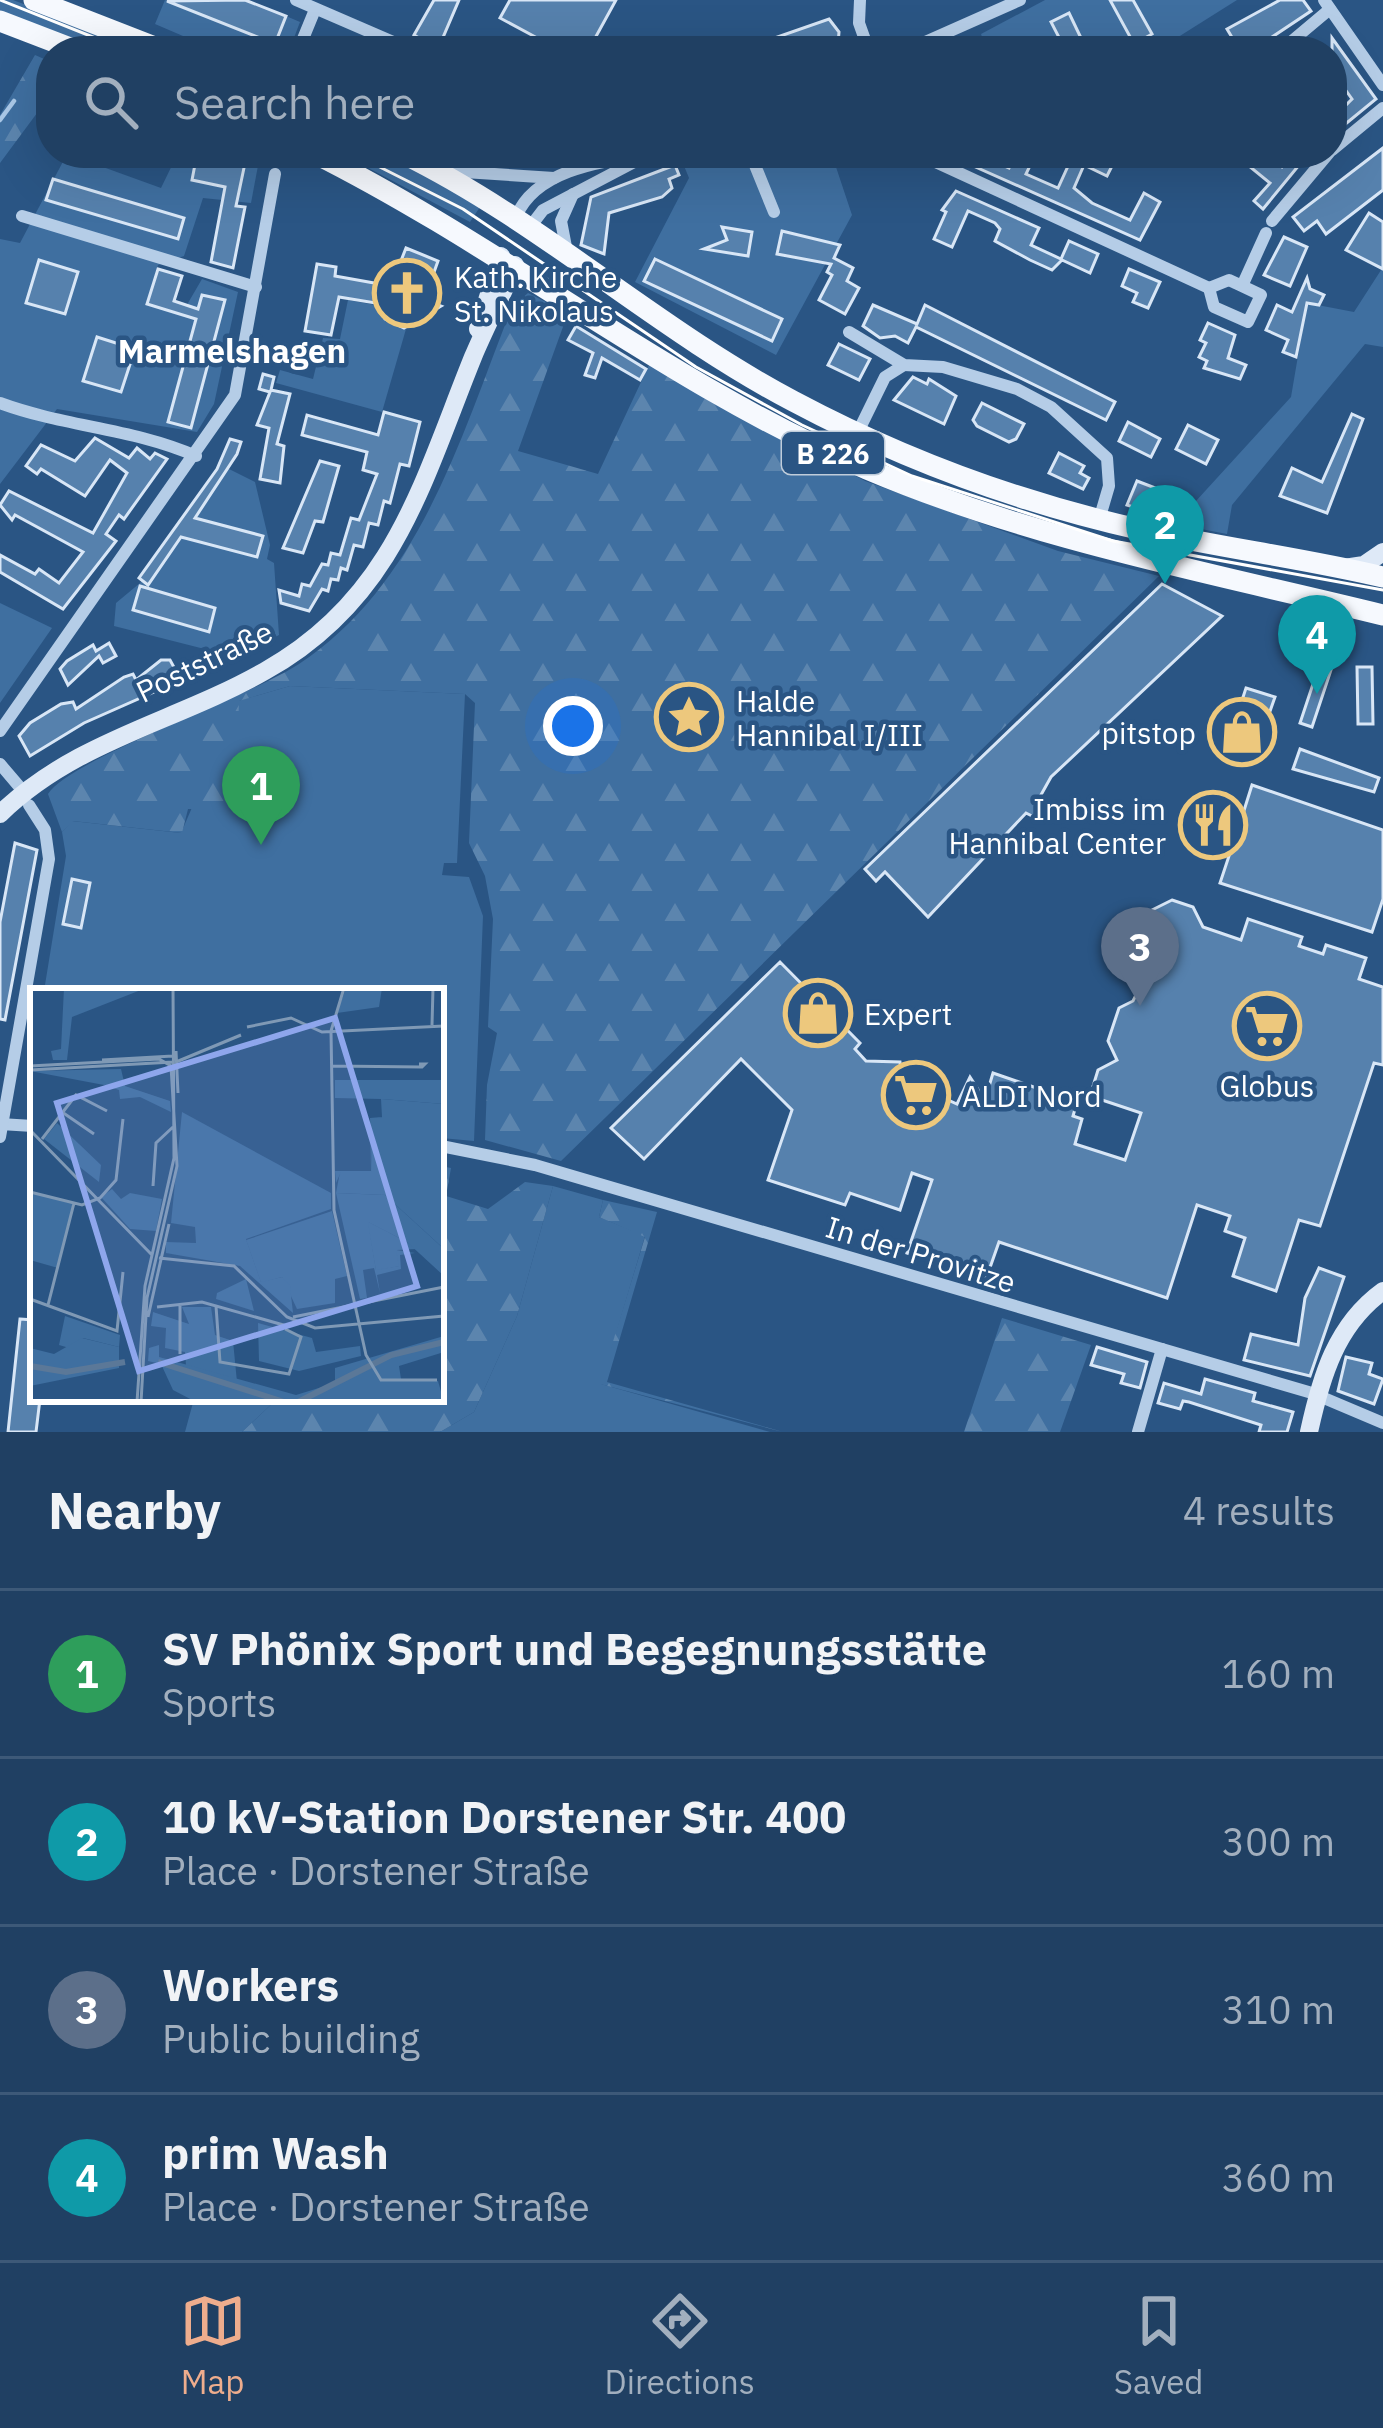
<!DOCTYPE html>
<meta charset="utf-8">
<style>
body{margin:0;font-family:"IBM Plex Sans",sans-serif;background:#2d4b6c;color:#f1f3f6}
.you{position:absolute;left:573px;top:726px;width:42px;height:42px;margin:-30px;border:9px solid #fff;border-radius:50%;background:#1a73e8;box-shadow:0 0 0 18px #1a73e833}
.badge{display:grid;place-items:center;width:78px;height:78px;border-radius:50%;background:#eead8d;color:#fff;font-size:39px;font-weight:700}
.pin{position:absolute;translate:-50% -99px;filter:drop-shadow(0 3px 6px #0008)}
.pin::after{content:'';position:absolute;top:63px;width:42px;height:36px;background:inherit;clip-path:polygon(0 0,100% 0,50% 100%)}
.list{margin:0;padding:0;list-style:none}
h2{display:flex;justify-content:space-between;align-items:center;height:156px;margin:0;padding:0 48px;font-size:51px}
h2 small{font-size:39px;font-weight:400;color:#a2afbe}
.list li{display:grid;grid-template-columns:78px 1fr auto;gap:36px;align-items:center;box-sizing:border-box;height:168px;padding:0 48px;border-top:3px solid #3d5978}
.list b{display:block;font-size:45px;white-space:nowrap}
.list p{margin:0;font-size:39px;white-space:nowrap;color:#a2afbe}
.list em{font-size:39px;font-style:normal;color:#a2afbe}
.icon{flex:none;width:66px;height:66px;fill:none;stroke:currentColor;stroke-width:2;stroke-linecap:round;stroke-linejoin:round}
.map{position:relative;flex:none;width:1383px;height:1432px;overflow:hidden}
.search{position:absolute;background:#204063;box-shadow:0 12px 48px #0002;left:36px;right:36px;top:36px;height:132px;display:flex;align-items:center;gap:30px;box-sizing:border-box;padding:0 42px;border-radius:48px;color:#a2afbe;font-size:45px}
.sheet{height:828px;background:#204063}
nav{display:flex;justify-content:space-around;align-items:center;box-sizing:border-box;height:168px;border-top:3px solid #3d5978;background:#204063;font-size:33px;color:#a2afbe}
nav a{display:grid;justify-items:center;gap:6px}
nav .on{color:#eead8d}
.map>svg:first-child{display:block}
.green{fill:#3f6fa0}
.forest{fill:url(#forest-firs)}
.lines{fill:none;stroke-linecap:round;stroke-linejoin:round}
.stream{stroke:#aac8e7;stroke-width:4.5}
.building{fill:#5681ad;stroke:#d8e6f6;stroke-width:3}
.street{stroke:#b5cde7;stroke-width:12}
.secondary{stroke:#dee9f7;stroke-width:18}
.primary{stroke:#f6f9fe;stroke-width:21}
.tram{stroke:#fff;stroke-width:3}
.labels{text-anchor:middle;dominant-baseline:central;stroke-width:9;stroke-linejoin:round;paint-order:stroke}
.shield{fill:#2a5584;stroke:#bfccda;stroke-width:3}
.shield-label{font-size:27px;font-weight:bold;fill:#fff}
.poi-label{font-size:30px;fill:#fff;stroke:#2a5584;text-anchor:start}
.street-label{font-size:30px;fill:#fff;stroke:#2a5584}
.neighbourhood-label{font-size:33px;font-weight:bold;fill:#fff;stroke:#2a5584}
.inset-river{fill:none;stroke:#5b7898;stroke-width:6}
.inset-road{fill:none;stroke:#7f99b5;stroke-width:3}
.view{fill:#8ea6ec;fill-opacity:0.15;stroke:#8ea6ec;stroke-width:6}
.inset-edge{fill:none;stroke:#fff;stroke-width:6}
</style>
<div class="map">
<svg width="1383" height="1432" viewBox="0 0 1383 1432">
<defs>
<pattern id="forest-firs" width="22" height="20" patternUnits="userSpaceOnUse" patternTransform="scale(3)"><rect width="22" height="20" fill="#3f6fa0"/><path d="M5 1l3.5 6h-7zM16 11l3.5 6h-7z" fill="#5c85ae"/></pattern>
</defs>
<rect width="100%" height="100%" fill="#2a5584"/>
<g class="green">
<polygon points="0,0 13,0 148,51 95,51 0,14"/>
<polygon points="165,0 275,44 286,16 300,22 289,51 218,51 155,24"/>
<polygon points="1045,0 1237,0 1156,51 987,51 981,34"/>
<polygon points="178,153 260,155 251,203 203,198 184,256 158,265 146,304 181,315 202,279 238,292 214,404 197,432 57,409 0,484 0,239 20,243 67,154 161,188"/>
<polygon points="340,153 386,153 482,204 470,222"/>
<polygon points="700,153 853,153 834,161 852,215 776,355 635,282 689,178 682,161"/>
<polygon points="1383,267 1383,347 1365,344 1232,505 1227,534 1175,524 1291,397 1307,303 1354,312"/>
<polygon points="348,300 381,306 406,329 382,412 276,383 280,370 313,379 323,338 340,339"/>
<polygon points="225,467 255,482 270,545 267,559 274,563 279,635 236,657 114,626 116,603 140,583"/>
<polygon points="0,603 52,628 0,703"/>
<polygon points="290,686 465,694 457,863 444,863 442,875 469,877 483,916 474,1141 441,1138 441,991 44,991 66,856 62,832 72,821 181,833 238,701"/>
<polygon points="553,1186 603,1200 599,1217 645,1236 601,1384 770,1432 440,1432 474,1412 517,1316"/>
<polygon points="194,1399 277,1399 242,1432 185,1432"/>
</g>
<g class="forest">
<polygon points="35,55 51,62 51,113 40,109 0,163 0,115"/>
<path d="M528,293L568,313L518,451L598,474L649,365L865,481L1058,551L1159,576L561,1161L485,1140L487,1085L497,1033L488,1027L493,919L485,876L469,843L475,703L465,694L290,686L239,701L235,810L188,809L182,833L73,821L62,832L48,794C70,759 249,697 299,664C421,583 461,436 512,307Z"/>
<polygon points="441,1166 451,1168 446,1196 488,1209 525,1182 553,1186 517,1316 474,1412 440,1432 242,1432 277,1399 441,1399"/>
<polygon points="603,1200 657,1212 607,1382 783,1432 600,1384 645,1237 599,1217"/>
<polygon points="1002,1318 1091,1345 1060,1432 964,1432"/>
</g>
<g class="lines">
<polyline class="stream" points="0,120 14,101"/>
</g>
<g class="building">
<polygon points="245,0 286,16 275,44 167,1"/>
<polygon points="434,0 459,0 438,49 414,35"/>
<polygon points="510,0 616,0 588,51 535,51 541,40 500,18"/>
<polygon points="1110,0 1133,0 1152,34 1134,44"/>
<polygon points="1280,0 1303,0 1311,11 1251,51 1225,51 1236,44 1227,29"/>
<polygon points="1069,13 1081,38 1088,51 1066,51 1051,22"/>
<polygon points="829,19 839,32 838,44 816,51 763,51 760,43"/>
<polygon points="1332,38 1376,99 1332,135 1332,119 1352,99 1332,71"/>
<polygon points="1383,148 1383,190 1326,234 1317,221 1304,231 1293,217"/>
<polygon points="944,153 975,153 1009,168 1016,153 1036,153 1026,174 1058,188 1074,153 1088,153 1113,164 1107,176 1084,165 1074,188 1092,203 1130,220 1144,193 1160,202 1140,240"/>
<polygon points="1233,153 1265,153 1282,167 1295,153 1309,153 1263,209 1254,201 1270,183"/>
<polygon points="197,154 245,163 236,206 245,207 233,268 211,262 225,187 192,180"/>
<polygon points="675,165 679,175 669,179 672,188 662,197 609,213 604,254 581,245 591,197"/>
<polygon points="53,179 184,218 178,239 46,200"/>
<polygon points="956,191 1039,228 1031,245 1061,259 1069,241 1098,254 1090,273 1062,260 1052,270 1030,260 995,241 1000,229 995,223 968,211 952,247 934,239 946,212 942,210"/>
<polygon points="1369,213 1383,222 1383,269 1346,250"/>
<polygon points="722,227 752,232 748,256 704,249 727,240"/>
<polygon points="782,231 840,245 834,258 853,268 847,281 859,288 845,314 819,300 832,275 827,272 831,264 777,254"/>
<polygon points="1284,237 1307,247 1290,286 1264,275"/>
<polygon points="406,248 438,261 424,300 441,306 404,328 385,319 382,304 339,297 331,335 305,331 317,264 336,267 335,276 391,286"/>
<polygon points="655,259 782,319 772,341 644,281"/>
<polygon points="39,260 78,272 65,314 26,303"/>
<polygon points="158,269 182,276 174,301 198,309 202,295 225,300 191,428 168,422 196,319 147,304"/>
<polygon points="1129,269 1160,282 1148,308 1133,302 1137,293 1122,286"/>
<polygon points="1307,278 1310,289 1324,295 1319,305 1307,303 1296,357 1283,352 1288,340 1266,330 1277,305 1292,312"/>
<polygon points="873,305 917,324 925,305 1115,402 1106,420 916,327 908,343 895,336 880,338 863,326"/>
<polygon points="1208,323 1235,335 1228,358 1246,365 1240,379 1204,368 1207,361 1199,357 1206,343 1200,340"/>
<polygon points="576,326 646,369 640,380 602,358 595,378 585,375 593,353 568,340"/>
<polygon points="97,337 135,349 121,392 83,381"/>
<polygon points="839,344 870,359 859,380 828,365"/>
<polygon points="263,374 274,377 271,390 290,394 277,444 284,446 280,483 260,479 269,428 257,425 270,392 259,389"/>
<polygon points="913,377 927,384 929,379 956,396 944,424 894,400"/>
<polygon points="982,403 1024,424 1016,439 1009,442 977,426 973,420"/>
<polygon points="384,412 420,422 409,466 400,464 390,503 384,501 378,525 369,523 363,547 354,545 347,570 341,568 338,580 331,579 328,591 322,589 309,611 281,603 279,590 299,596 302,584 310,586 322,564 328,565 331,553 340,555 351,518 359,520 377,474 363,470 367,452 302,435 307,415 378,435"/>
<polygon points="1352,414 1363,419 1327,513 1280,496 1292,468 1322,482"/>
<polygon points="1128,422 1160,439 1151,457 1119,441"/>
<polygon points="1188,425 1218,440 1206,464 1176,449"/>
<polygon points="95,438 129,458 137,448 150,459 155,453 167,459 124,519 119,515 106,534 116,541 63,609 0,572 0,555 35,574 39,569 59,583 83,552 15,515 12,520 0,505 9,491 93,533 127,473 110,460 85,496 41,469 37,474 26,466 41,445 75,461"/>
<polygon points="230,439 241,442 237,454 195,518 263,536 257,557 181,537 148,585 139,578 217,469"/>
<polygon points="1059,453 1084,466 1080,473 1089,478 1083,489 1049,473"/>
<polygon points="320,461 339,466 323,522 315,521 303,553 283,548"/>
<polygon points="1137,481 1171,494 1158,515 1127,505"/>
<polygon points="1162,584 1222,616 1051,777 1037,802 1043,808 1038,819 1026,813 928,917 885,872 876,881 865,869"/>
<polygon points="140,586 215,608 209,632 133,610"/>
<polygon points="109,643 116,656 103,663 99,656 68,685 60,669 67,661 93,645 96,651"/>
<polygon points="161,660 170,660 181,680 84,723 30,756 19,736 30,723 61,704 73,702 76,709 124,677 133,674 136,680"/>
<polygon points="1321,660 1333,664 1312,727 1300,723"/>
<polygon points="1357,667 1372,667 1373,724 1358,724"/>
<polygon points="1246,688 1275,697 1268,717 1258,714 1246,752 1227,746"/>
<polygon points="1300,749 1379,778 1374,792 1293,769"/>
<polygon points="1252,785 1383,830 1383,899 1372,932 1220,883 1234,841 1203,830 1207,819 1210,810 1241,820"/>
<polygon points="15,843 37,850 5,1020 0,1019 0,922"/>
<polygon points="72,879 90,883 81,928 63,924"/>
<polygon points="1172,900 1193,907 1203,927 1241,940 1248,919 1302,937 1299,946 1323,954 1326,945 1366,958 1359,979 1383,987 1383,1065 1374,1063 1320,1226 1299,1220 1276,1291 1233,1276 1245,1238 1225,1231 1230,1216 1197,1205 1167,1298 999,1242 986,1279 907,1253 932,1180 912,1173 900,1210 850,1193 845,1205 768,1180 792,1110 741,1059 644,1159 611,1128 780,962 860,1043 855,1049 866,1061 900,1062 902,1079 957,1104 970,1077 985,1100 993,1073 1077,1102 1073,1116 1082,1119 1075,1144 1125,1160 1141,1113 1090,1096 1098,1070 1117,1060 1108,1041 1119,1008 1133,1001 1138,991 1130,975 1133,965 1155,954 1144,932 1152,910"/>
<polygon points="1319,1268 1344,1277 1310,1376 1244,1360 1251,1334 1298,1345 1305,1298"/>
<polygon points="20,1319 33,1320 33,1399 40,1399 36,1432 8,1432"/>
<polygon points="1097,1347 1147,1362 1140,1388 1121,1383 1124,1374 1091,1365"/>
<polygon points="1346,1357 1372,1363 1369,1374 1383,1379 1374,1404 1338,1391"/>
<polygon points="1205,1379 1255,1393 1253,1401 1293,1412 1287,1432 1259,1432 1261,1425 1189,1402 1183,1401 1180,1409 1158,1403 1164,1383 1201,1394"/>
</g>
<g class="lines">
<g class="street">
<polyline points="296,0 414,51"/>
<polyline points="860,0 859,23 869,51"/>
<polyline points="1324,0 1383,85"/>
<polyline points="298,51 314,12"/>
<polyline points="905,51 1020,0"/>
<polyline points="1280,51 1330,9"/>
<polyline points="1332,150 1383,108"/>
<polyline points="750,153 774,212"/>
<polyline points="916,153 1209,288"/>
<polyline points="449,171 554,178"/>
<polyline points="22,216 256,287"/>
<path d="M516,217C536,168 606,161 651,154"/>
<polyline points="1272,221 1329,153"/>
<polyline points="530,227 543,210 640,159"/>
<polyline points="566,247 561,221 573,194"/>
<polyline points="1242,286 1261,295 1248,322 1214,307 1209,288 1229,280 1242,286 1266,233"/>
<polyline points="849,332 904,365 943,367 1017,389 1051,407 1107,458 1109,486 1099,520"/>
<path d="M0,403C65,427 132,428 196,456"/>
<polyline points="857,434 885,377 904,365"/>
<polyline points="0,731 235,395 275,174"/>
<polyline points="0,764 23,791"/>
<polyline points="0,1124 33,1126"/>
<polyline points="0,1137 49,859 45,830 29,805"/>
<polyline points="441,1146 535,1165 1312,1393 1383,1423"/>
<polyline points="1138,1432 1162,1349"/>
</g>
<g class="secondary">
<polyline points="478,329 501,256"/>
<polyline points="1344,568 1364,565 1383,552"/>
<path d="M0,814C76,740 176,722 265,671C394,599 422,483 473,357C486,326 502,296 515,265"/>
<path d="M1309,1432C1321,1377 1336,1325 1383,1291"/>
</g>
<g class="primary">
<polyline points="34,0 165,51"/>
<polyline points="0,21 78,51"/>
<path d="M314,153C504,248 671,386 867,469C1034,540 1208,572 1383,615"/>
<path d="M402,153C541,221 656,329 793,401C902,459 1021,503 1142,530C1222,548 1303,558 1383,577"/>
</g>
<g class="tram">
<polyline points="0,0 128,51"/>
<polyline points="352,153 463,209 696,367 802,425 912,476 1113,541 1383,590"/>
</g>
</g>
<defs>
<g id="church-ring" transform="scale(3.45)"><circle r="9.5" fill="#2a5584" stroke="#edc87d" stroke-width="1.5"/><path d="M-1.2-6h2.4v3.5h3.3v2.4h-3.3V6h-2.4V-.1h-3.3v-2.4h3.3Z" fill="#edc87d"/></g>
<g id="sight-ring" transform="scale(3.45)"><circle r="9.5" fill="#2a5584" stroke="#edc87d" stroke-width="1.5"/><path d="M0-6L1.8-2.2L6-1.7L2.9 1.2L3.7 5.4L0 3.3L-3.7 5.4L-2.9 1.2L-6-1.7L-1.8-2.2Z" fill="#edc87d"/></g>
<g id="shop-ring" transform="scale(3.45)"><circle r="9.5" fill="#2a5584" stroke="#edc87d" stroke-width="1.5"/><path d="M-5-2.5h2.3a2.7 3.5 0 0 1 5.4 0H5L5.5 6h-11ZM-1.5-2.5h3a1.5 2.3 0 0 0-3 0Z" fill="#edc87d"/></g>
<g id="restaurant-ring" transform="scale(3.45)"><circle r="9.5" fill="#2a5584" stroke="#edc87d" stroke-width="1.5"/><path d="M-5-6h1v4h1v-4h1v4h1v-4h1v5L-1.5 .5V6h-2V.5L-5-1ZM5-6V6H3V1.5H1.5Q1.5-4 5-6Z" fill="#edc87d"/></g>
<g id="supermarket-ring" transform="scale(3.45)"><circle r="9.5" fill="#2a5584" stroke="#edc87d" stroke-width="1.5"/><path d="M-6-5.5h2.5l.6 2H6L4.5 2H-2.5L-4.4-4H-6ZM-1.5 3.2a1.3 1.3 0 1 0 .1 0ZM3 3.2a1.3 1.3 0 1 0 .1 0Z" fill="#edc87d"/></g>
</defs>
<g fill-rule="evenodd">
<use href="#church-ring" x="407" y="293"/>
<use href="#sight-ring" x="689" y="717"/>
<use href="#shop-ring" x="1242" y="732"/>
<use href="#restaurant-ring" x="1213" y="825"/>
<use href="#shop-ring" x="818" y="1013"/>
<use href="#supermarket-ring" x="1267" y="1026"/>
<use href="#supermarket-ring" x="916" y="1095"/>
</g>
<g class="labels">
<rect class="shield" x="782" y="432" width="102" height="42" rx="9"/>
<g class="shield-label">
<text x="833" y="453">B 226</text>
</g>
<g class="poi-label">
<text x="454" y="276">Kath. Kirche<tspan x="454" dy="34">St. Nikolaus</tspan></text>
<text x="736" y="700">Halde<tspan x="736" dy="34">Hannibal I/III</tspan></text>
<text x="1196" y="732" text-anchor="end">pitstop</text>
<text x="1166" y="808" text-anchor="end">Imbiss im<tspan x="1166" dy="34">Hannibal Center</tspan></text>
<text x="864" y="1013">Expert</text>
<text x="1267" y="1085" text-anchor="middle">Globus</text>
<text x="962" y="1095">ALDI Nord</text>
</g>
<g class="street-label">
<text transform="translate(204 661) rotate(-26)">Poststraße</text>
<text transform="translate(921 1254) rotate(17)">In der Provitze</text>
</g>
<g class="neighbourhood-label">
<text x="232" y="350">Marmelshagen</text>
</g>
</g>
<g transform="translate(30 988)">
<rect width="414" height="414" fill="#2a5584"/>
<path d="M316,0H352L349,19L307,25ZM91,81L95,98L140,113L141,124L110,109L90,111L89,102L74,97L0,83ZM352,111L414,116V261L355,207L306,205L310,184H342L340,130H352ZM27,135L71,177L69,194L14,151ZM82,201L91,211L100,205L132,211L126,243L100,241L71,209ZM0,204L44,215L28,280L0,272ZM302,223L317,288L305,291V315L267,321L252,289L231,295L216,252ZM337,233L377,254L387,261L367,262L370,278L346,283ZM216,291L224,323L186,311L187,305ZM152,319H181L185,347L203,353L207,394L156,378L155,364L135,360L136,340L121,338L123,324L159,336ZM35,328L90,347L89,359L53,350L43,361L29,357ZM228,335L282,350L286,364L330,358L331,368L269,383L229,373Z" fill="#3f6fa0"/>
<path d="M34,0H116L42,29L37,72H23L21,63L31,61ZM305,92H414V116L352,111V130L340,131L342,184H311L306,195L305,183H341L340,130L352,129L351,111L305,110ZM152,124L301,205V221L216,251L231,294L252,289L260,298L263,325L210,278L136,265V254L166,255L165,239L141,235ZM306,205L355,207L414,261V288L377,254L338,234L346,282L369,278L366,262L385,265L370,267L371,281L347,287L350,305L344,280L333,282L337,310L330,311ZM414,348V364L369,378L371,391L408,393L414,414H166L143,402L131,376L118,373L119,360L129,357V369L266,407L305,395V380ZM52,350L89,359V380L0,398V360L24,366Z" fill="#3f6fa0"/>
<path class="inset-river" d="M128,374L254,414M0,378L36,384L95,374M268,414L361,367L414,354"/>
<path class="inset-road" d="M314,0L301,43L304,222L336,367L351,392H407M402,37L403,0M217,39L261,30L292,44L414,38M146,63L148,105M72,72L143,68M146,74L211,47M0,78L129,71L141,78L147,178L117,310L111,414M302,78L392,79L395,76H389M0,82L143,74M32,124L64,146M0,142L122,267M12,151L46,107L77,123M123,198L126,155L143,139M0,204L52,217L70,210L86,192L93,131M129,270L204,278L257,329L285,340L414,328M0,311L87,343L93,284M150,316V366M18,317L44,215M186,318L190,374L259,386L271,349L255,341M127,319L172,314L257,338M118,329L139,236M263,329L414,299M107,414L115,298L144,170L143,0"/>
<path class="view" d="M305,30L387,298L109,383L27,115Z"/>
<rect width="414" height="414" class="inset-edge"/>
</g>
</svg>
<div class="you"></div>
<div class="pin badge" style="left:261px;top:845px;background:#2e9e5b">1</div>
<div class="pin badge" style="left:1165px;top:584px;background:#0f9aa8">2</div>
<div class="pin badge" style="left:1140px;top:1006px;background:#5c6f8a">3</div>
<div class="pin badge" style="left:1317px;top:694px;background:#0f9aa8">4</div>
<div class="search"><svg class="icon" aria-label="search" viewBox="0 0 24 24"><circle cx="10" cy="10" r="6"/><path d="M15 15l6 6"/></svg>Search here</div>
</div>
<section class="sheet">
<h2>Nearby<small>4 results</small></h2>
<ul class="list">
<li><span class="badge" style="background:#2e9e5b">1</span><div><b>SV Phönix Sport und Begegnungsstätte</b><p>Sports</p></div><em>160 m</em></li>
<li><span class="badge" style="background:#0f9aa8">2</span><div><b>10 kV-Station Dorstener Str. 400</b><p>Place · Dorstener Straße</p></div><em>300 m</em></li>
<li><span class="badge" style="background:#5c6f8a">3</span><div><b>Workers</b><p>Public building</p></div><em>310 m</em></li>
<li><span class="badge" style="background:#0f9aa8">4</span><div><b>prim Wash</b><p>Place · Dorstener Straße</p></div><em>360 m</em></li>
</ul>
</section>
<nav>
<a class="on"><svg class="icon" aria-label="map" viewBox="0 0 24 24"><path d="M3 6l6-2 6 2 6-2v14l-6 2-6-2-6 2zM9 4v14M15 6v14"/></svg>Map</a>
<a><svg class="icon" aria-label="directions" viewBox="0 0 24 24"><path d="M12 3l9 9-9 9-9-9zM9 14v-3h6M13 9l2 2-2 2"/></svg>Directions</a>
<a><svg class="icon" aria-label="saved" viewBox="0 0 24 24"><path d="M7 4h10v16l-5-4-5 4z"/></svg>Saved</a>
</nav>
